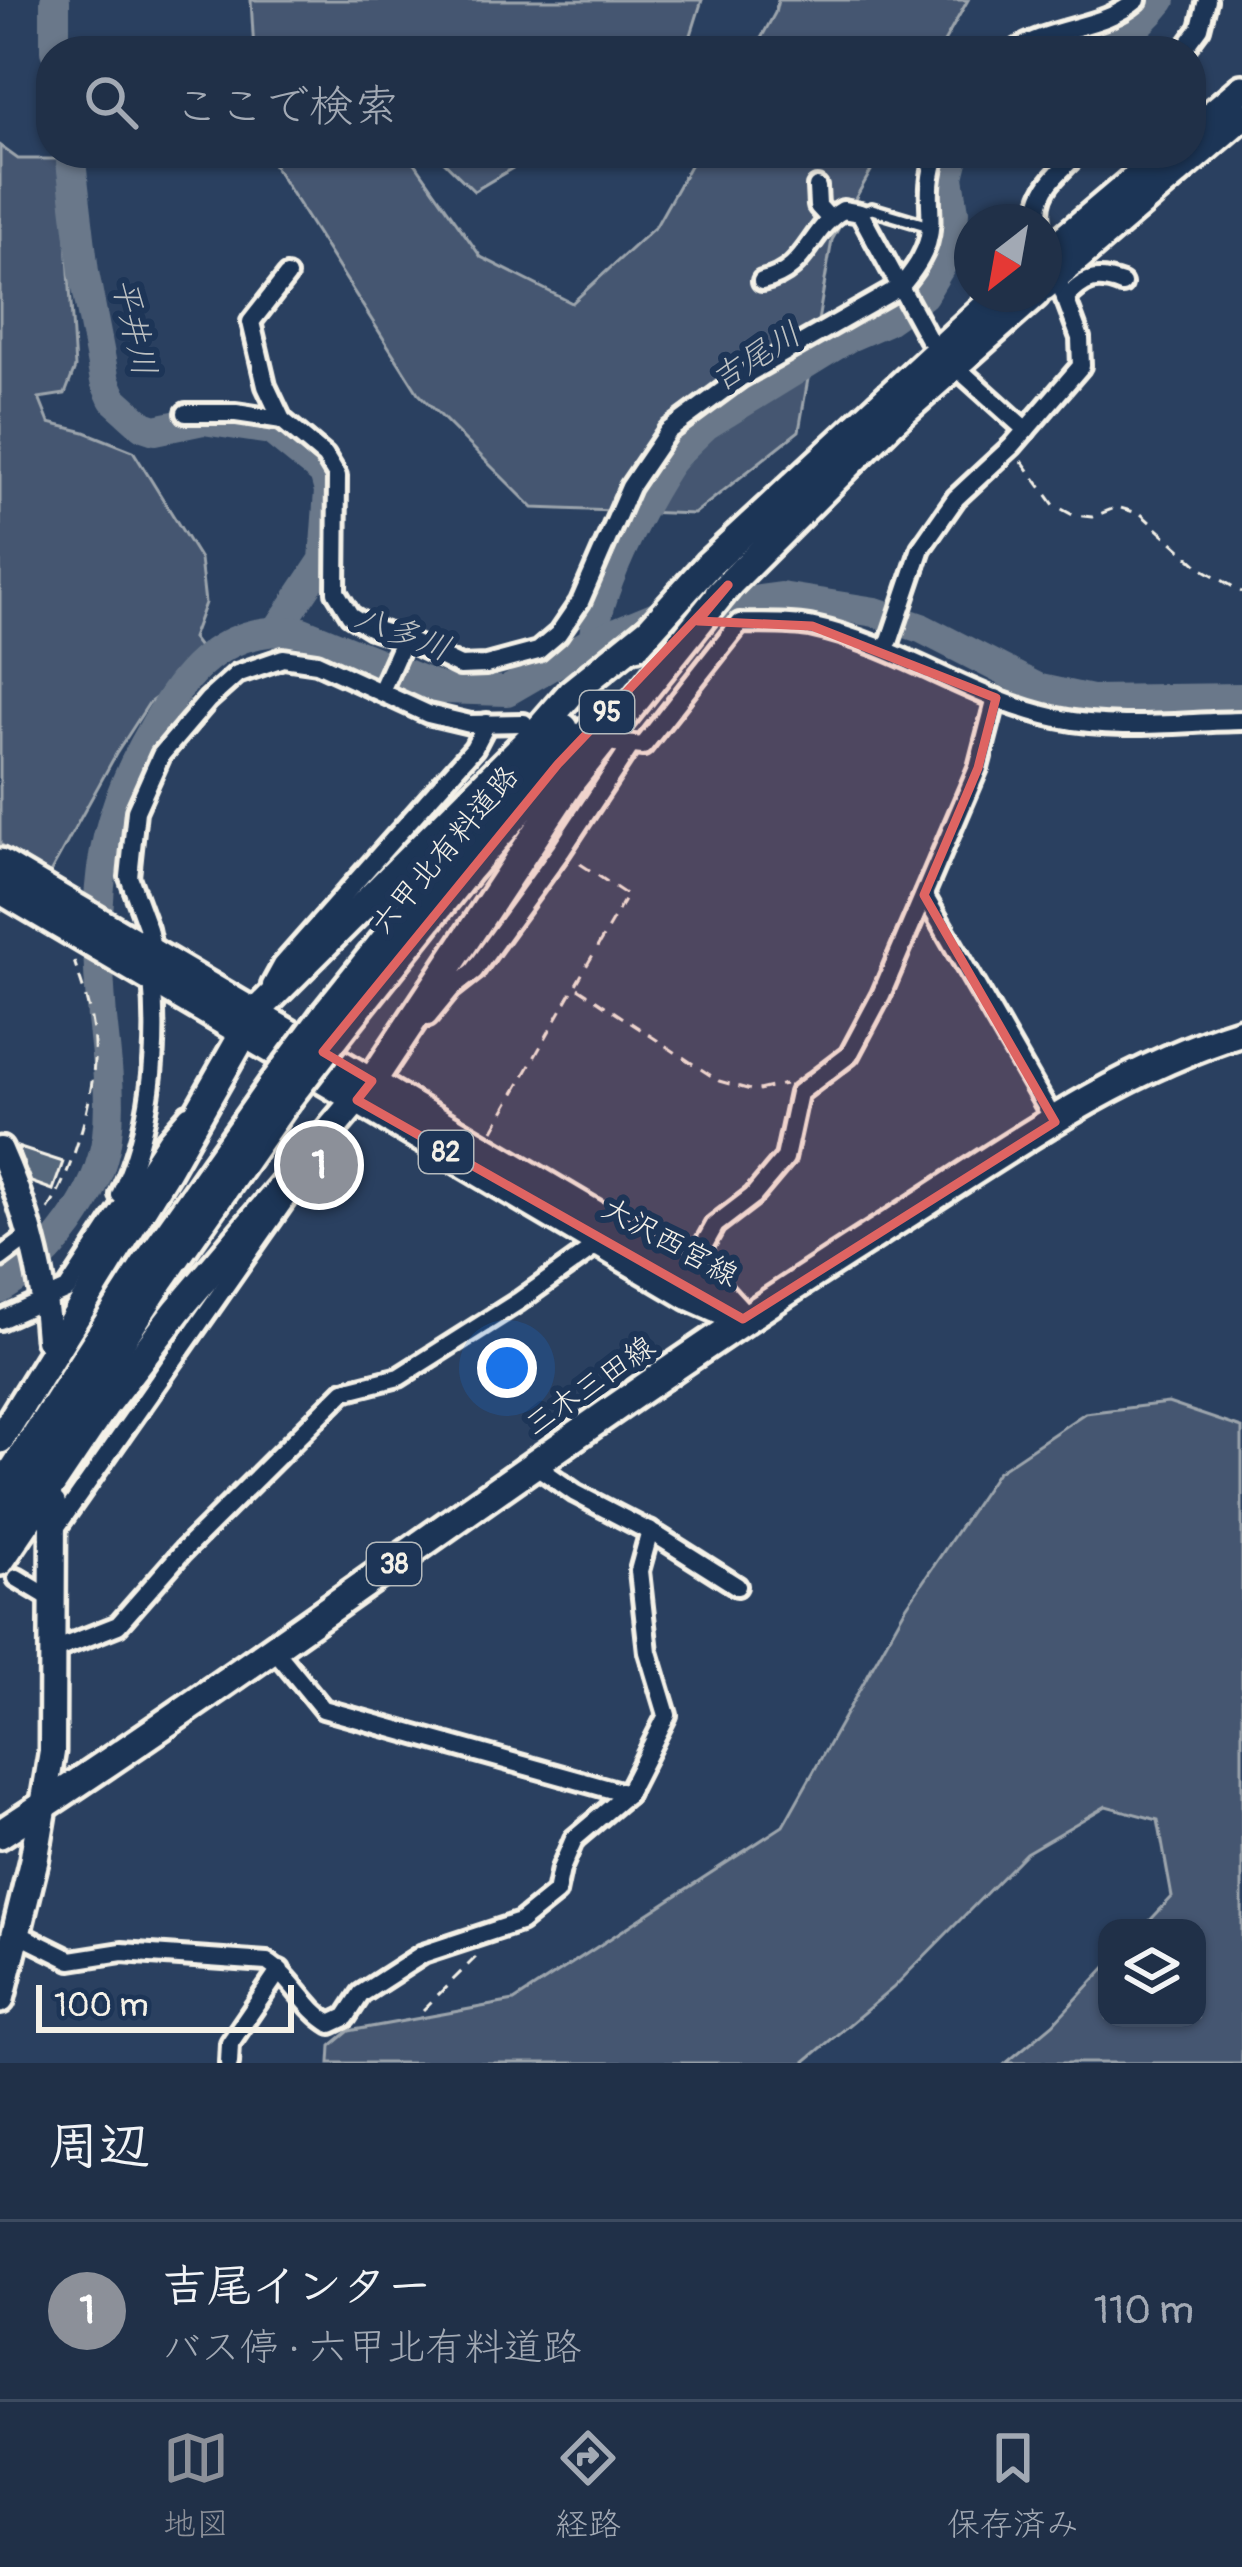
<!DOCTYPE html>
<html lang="ja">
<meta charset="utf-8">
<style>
body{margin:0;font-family:Pangolin,"Klee One",sans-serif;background:#28384f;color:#f1f3f6}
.controls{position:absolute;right:36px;bottom:36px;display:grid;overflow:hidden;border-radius:24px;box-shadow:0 3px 9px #0004}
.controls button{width:108px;height:108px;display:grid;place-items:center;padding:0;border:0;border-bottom:3px solid #3d4b60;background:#203048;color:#f1f3f6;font:60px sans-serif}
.compass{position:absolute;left:954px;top:204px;width:108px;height:108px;border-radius:50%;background:#203048;box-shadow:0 3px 9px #0004;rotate:211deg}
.scale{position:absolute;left:36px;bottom:30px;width:258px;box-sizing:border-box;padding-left:12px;border:6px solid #f4f1e8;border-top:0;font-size:33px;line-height:42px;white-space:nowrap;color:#f4f1e8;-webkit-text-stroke:9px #1d3557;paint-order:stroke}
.you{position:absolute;left:507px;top:1368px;width:42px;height:42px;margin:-30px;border:9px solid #fff;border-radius:50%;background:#1a73e8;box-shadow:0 0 0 18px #1a73e833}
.badge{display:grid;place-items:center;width:78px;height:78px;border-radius:50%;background:#8c9099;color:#fff;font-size:39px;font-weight:700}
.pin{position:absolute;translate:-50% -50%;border:6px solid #fff;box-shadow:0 3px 12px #0006}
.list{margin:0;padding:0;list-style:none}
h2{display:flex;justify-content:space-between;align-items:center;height:156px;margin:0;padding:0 48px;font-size:51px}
h2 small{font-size:39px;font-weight:400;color:#a2a9b4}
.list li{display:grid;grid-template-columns:78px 1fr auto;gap:36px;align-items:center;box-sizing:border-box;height:180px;padding:0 48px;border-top:3px solid #3d4b60}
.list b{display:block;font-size:45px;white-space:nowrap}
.list p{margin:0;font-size:39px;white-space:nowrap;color:#a2a9b4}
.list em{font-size:39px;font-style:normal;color:#a2a9b4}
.icon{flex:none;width:66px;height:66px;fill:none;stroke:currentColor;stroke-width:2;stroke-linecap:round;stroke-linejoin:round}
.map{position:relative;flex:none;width:1242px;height:2063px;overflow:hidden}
.search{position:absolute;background:#203048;box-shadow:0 3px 9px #0004;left:36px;right:36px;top:36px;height:132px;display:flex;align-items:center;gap:30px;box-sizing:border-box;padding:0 42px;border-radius:48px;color:#a2a9b4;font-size:45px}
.sheet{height:336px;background:#203048}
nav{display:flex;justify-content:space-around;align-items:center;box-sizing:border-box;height:168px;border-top:3px solid #3d4b60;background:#203048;font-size:33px;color:#a2a9b4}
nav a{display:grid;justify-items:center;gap:6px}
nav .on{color:#8c9099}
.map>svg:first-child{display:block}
.green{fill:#445771;stroke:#9ca4ac;stroke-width:3}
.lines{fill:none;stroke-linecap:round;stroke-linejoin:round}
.river{stroke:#6a788a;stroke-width:30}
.building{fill:#56677d;stroke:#f4f1e8;stroke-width:3}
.lane-casing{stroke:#f4f1e8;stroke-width:18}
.street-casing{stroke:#f4f1e8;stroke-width:26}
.secondary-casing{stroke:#f4f1e8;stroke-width:33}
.primary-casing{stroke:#f4f1e8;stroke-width:36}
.path{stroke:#f4f1e8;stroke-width:3;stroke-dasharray:12 9;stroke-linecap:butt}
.lane{stroke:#1d3557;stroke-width:9}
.street{stroke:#1d3557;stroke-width:16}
.secondary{stroke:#1d3557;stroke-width:24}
.primary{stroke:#1d3557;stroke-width:27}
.primary-bridge-casing{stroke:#f4f1e8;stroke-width:36;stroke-linecap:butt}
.primary-bridge{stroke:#1d3557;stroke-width:27}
.marked{fill:#df6462;fill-opacity:0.2;stroke:#df6462;stroke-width:9;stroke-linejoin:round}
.labels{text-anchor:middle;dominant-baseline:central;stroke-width:12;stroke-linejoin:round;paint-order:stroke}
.shield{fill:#1d3557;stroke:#b4b9bc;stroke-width:3}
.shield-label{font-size:27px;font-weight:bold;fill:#f4f1e8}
.street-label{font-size:30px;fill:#f4f1e8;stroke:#1d3557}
.water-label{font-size:33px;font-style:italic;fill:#bdc1c2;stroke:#1d3557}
</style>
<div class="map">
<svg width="1242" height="2063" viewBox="0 0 1242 2063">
<rect width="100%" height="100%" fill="#2a4060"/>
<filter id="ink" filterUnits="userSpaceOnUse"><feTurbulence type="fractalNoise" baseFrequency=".00833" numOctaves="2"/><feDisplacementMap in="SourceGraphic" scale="24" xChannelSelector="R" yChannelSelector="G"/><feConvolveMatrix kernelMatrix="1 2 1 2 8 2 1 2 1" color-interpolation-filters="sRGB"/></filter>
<g filter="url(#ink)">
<g class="green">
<polygon points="251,0 702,0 686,51 254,51"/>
<polygon points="778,0 968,0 939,51 754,51 775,13"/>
<polygon points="0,146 18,159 62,159 75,368 65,394 39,398 49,423 85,432 133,451 200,559 205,603 192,638 208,659 149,703 116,754 49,875 0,844"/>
<polygon points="266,153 408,153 481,257 572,303 656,226 697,153 881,153 832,240 799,431 694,514 533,508 418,393"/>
<polygon points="435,153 538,153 474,191"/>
<polygon points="1168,1403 1242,1428 1242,2063 1006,2063 1053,2024 1107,1966 1107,2018 1197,2018 1197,1928 1143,1928 1172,1897 1158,1820 1106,1806 1026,1853 893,1988 803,2063 330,2063 331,2046 349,2031 514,2001 783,1826 906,1607 997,1472 1085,1413"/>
</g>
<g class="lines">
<g class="river">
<polyline points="55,51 55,0"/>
<path d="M1073,51C1117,38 1131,38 1161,0"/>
<polyline points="70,153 84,272 105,381 113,399 143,426 155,430 203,420 271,430 324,473 329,491 324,560 278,629"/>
<path d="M594,641C594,596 641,506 667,466C677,451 693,438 706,425L849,337L886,321L923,295L952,247L954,212L949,177L955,153"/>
<path d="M0,1289C51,1259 99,1197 107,1136C112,1097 106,1057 102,1018C92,886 96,819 168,704C199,654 241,625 302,632L442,689L507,691L588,644L663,613L781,597L875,612L921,628L1040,689L1091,700L1242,698"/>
</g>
</g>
<polygon class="building" points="17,1147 63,1162 53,1190 31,1182"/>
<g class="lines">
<g class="lane-casing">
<polyline id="lane" points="860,213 872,209 929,226"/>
</g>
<g class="street-casing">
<g id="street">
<path d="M1014,51C1056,25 1103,29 1137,0"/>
<polyline points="1183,51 1200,28 1207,0"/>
<polyline points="817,187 818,206 829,218"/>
<path d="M1040,222C1034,190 1058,174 1078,153"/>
<path d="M287,276L251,322L266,386L282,420L325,456L337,476L336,592L350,615L371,628L404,639L460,666L486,665L538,651L558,634L580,602L630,487L668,431L740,378L900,287C953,227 916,213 937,153"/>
<path d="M762,281C808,271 808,230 843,210L860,213L928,338"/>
<path d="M1065,299C1085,278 1096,274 1122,284"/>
<polyline points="966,376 1026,430"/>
<polyline points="186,413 236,413 282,420"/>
<polyline points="884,648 890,640 921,548 956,498 1012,446 1081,366 1080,338 1061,287"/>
<polyline points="381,691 404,639"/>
<path d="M615,743L643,746L740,623C764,624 791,622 814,627C899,645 972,700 1057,718C1116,731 1182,722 1242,721"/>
<polyline points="924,895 1055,1122"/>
<polyline points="153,953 148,929 129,877 136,811 161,755 208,700 237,674 283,658 317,663 428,714 470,724 524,723"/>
<polyline points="271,985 282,965 474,748 487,723"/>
<polyline points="428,1017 451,989 474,971 561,851 631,745"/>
<path d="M120,1195C151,1128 159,1051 152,979"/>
<polyline points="0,1258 32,1234"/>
<polyline points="690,1270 715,1225 753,1196 785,1158 799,1093 849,1055 881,995 978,768 996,698"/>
<polyline points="0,1320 67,1290 167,1138 188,1114"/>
<polyline points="535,1465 575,1493 658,1536 737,1586"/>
<polyline points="54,1531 287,1198"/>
<polyline points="17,1578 52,1599"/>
<polyline points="274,1649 323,1709 627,1794"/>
<polyline points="52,1651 118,1625 183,1551 344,1391 399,1377 519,1301 600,1243"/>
<path d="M16,1933L71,1960L122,1952L267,1962C293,1978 305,2009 331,2024L346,2017L361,1994L423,1954L520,1922L556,1893L561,1869L574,1839L627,1794L667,1715L648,1652L639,1571L650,1531"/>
<polyline points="229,2063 230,2043 280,1970"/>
</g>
</g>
<g class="secondary-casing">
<g id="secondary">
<path d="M0,1150C27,1211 44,1272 48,1339"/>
<polyline points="43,1806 52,1752 53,1504"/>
</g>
</g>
<g class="primary-casing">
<g id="primary">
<polyline points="1191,132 1242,89"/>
<polyline points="1044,256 1166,153"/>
<polyline points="1044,286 1242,116"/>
<polyline points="719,594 891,422 1035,294"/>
<polyline points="636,645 708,565 1000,294"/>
<polyline points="0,863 709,1282 743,1319"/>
<polyline points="0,889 690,1296 733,1315"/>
<polyline points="327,1012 428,886 564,728"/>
<polyline points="346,1023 467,871 589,731"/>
<polyline points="0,1439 165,1172 256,1012 537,732 571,693 648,631"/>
<polyline points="0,1491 144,1267 271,1087"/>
<polyline points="0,1527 162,1278 288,1098"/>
<polyline points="0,1561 105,1405 177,1311 372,1081 572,780 728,585"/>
<path d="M0,1834C297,1641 578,1423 877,1233C992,1161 1110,1072 1242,1032"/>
<polyline points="0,1999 34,1860 43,1806"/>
</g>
</g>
<g class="path">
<polyline points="1022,461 1054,505 1073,515 1092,517 1117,507 1141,514 1201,568 1242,592"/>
<polyline points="578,988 719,1081 754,1091 785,1084"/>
<polyline points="493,1130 627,895 576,861"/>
<path d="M48,1210C73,1171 97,1091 94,1045C93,1015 83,988 74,961"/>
<polyline points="423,2010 477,1956"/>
</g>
<use href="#lane" class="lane"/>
<use href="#street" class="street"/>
<use href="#secondary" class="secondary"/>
<use href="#primary" class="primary"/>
<g class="primary-bridge-casing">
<g id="primary-bridge">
<polyline points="271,1087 327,1012"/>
<polyline points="288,1098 346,1023"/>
</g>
</g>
<use href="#primary-bridge" class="primary-bridge"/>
</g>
</g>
<path class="marked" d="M728,585L698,621L812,626L996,698L978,768L924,895L1055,1122L743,1319L357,1100L372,1081L323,1052L558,764Z"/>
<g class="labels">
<g class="shield">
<rect x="580" y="691" width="54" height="42" rx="9"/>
<rect x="419" y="1131" width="54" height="42" rx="9"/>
<rect x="367" y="1543" width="54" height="42" rx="9"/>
</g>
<g class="shield-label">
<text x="607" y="712">95</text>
<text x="446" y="1152">82</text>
<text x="394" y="1564">38</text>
</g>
<g class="street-label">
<text transform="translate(445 850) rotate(-50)">六甲北有料道路</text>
<text transform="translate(670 1242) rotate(29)">大沢西宮線</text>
<text transform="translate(590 1386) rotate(-35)">三木三田線</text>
</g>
<g class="water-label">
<text transform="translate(134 327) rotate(77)">平井川</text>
<text transform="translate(756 357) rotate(-32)">吉尾川</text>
<text transform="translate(403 633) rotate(21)">八多川</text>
</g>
</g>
</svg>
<div class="controls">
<button><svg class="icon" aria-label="layers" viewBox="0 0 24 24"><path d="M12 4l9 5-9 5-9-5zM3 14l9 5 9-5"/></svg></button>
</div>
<svg class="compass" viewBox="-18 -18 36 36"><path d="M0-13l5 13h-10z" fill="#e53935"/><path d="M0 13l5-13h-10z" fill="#a2a9b4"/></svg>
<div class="scale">100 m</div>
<div class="you"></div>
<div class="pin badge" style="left:319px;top:1165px">1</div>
<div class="search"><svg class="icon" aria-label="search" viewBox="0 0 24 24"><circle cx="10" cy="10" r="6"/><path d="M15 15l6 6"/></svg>ここで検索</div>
</div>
<section class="sheet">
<h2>周辺<small></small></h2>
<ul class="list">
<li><span class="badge">1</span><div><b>吉尾インター</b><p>バス停 · 六甲北有料道路</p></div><em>110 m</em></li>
</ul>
</section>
<nav>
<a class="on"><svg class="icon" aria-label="map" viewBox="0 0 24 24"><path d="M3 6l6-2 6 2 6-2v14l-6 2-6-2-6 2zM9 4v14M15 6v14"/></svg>地図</a>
<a><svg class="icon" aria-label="directions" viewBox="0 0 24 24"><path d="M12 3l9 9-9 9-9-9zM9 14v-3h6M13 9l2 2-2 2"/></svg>経路</a>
<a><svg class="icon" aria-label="saved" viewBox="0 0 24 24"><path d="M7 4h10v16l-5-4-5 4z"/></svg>保存済み</a>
</nav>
